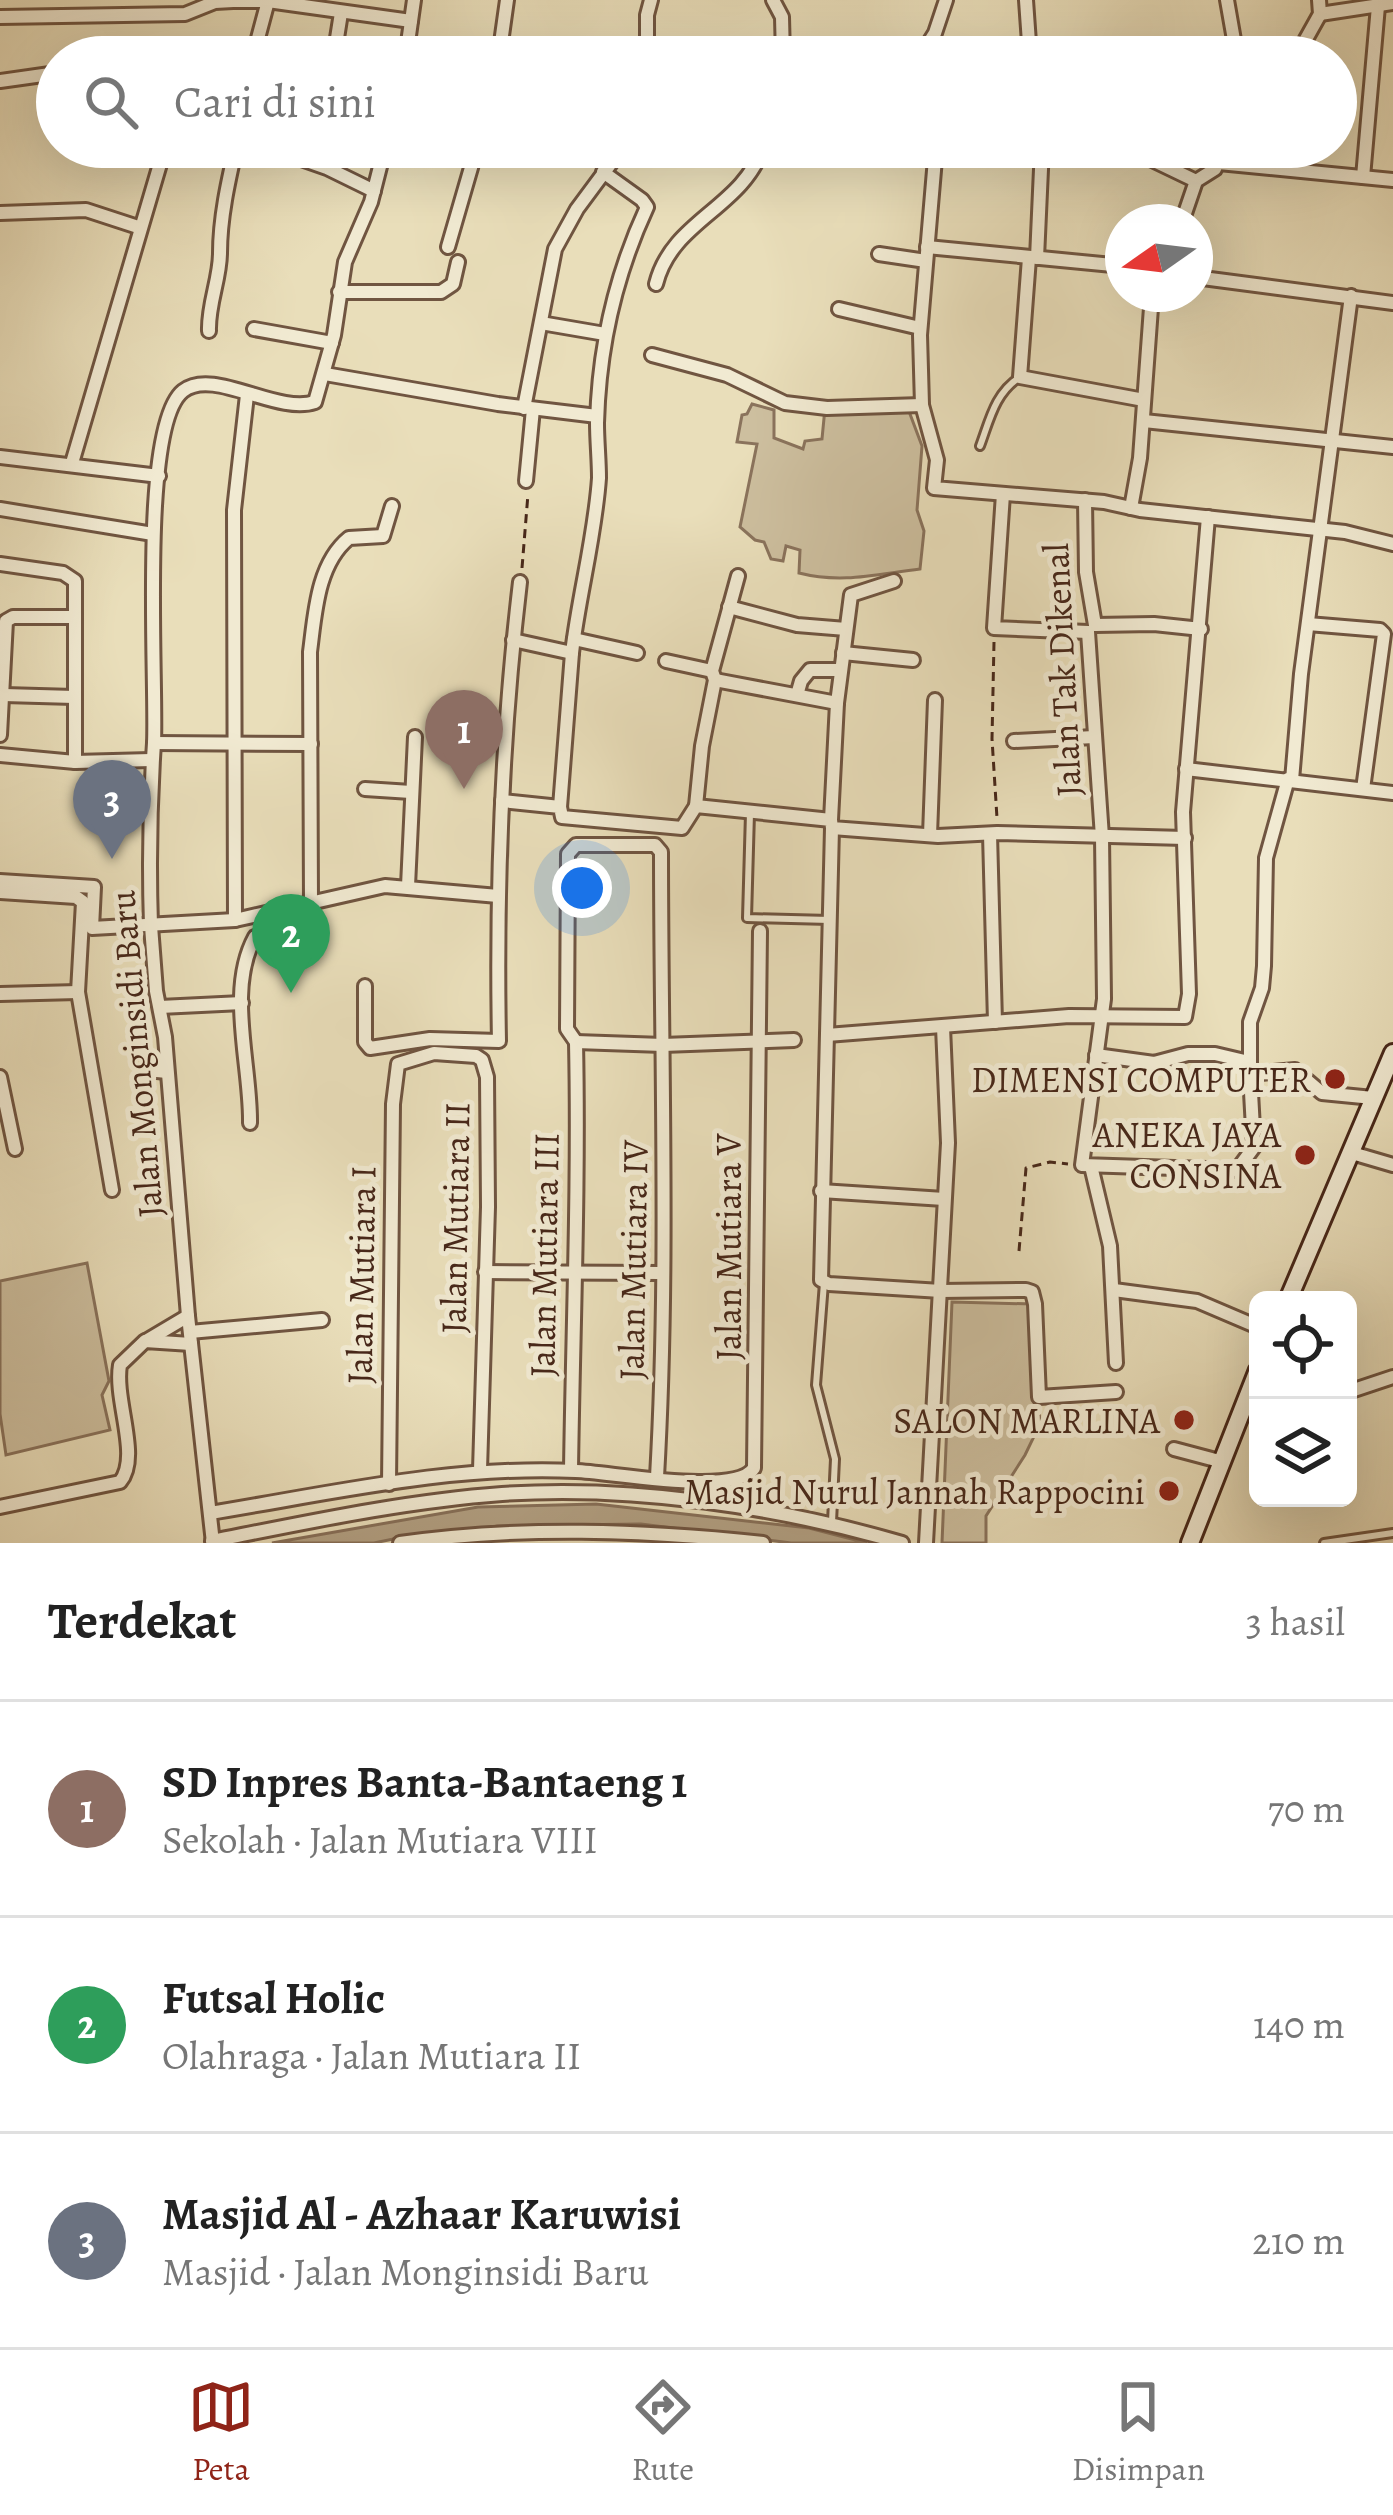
<!DOCTYPE html>
<html lang="id">
<meta charset="utf-8">
<style>
body{margin:0;font-family:Alegreya,serif;background:#f6f6f6;color:#222}
.controls{position:absolute;right:36px;bottom:36px;display:grid;overflow:hidden;border-radius:18px;box-shadow:0 12px 48px #0002}
.controls button{width:108px;height:108px;display:grid;place-items:center;padding:0;border:0;border-bottom:3px solid #e0e0e0;background:#fff;color:#222;font:60px sans-serif}
.compass{position:absolute;left:1105px;top:204px;width:108px;height:108px;border-radius:50%;background:#fff;box-shadow:0 12px 48px #0002;rotate:256deg}
.you{position:absolute;left:582px;top:888px;width:42px;height:42px;margin:-30px;border:9px solid #fff;border-radius:50%;background:#1a73e8;box-shadow:0 0 0 18px #1a73e833}
.badge{display:grid;place-items:center;width:78px;height:78px;border-radius:50%;background:#8f2418;color:#fff;font-size:39px;font-weight:700}
.pin{position:absolute;translate:-50% -99px;filter:drop-shadow(0 3px 6px #0008)}
.pin::after{content:'';position:absolute;top:63px;width:42px;height:36px;background:inherit;clip-path:polygon(0 0,100% 0,50% 100%)}
.list{margin:0;padding:0;list-style:none}
h2{display:flex;justify-content:space-between;align-items:center;height:156px;margin:0;padding:0 48px;font-size:51px}
h2 small{font-size:39px;font-weight:400;color:#767676}
.list li{display:grid;grid-template-columns:78px 1fr auto;gap:36px;align-items:center;box-sizing:border-box;height:216px;padding:0 48px;border-top:3px solid #e0e0e0}
.list b{display:block;font-size:45px;white-space:nowrap}
.list p{margin:0;font-size:39px;white-space:nowrap;color:#767676}
.list em{font-size:39px;font-style:normal;color:#767676}
.icon{flex:none;width:66px;height:66px;fill:none;stroke:currentColor;stroke-width:2;stroke-linecap:round;stroke-linejoin:round}
.map{position:relative;flex:none;width:1393px;height:1543px;overflow:hidden}
.search{position:absolute;background:#fff;box-shadow:0 12px 48px #0002;left:36px;right:36px;top:36px;height:132px;display:flex;align-items:center;gap:30px;box-sizing:border-box;padding:0 42px;border-radius:66px;color:#767676;font-size:45px}
.sheet{height:804px;background:#fff}
nav{display:flex;justify-content:space-around;align-items:center;box-sizing:border-box;height:168px;border-top:3px solid #e0e0e0;background:#fff;font-size:33px;color:#767676}
nav a{display:grid;justify-items:center;gap:6px}
nav .on{color:#8f2418}
.map>svg:first-child{display:block}
.green{fill:#cdbf9f;stroke:#8a735c;stroke-width:3}
.water{fill:#b2a083;stroke:#877059;stroke-width:3}
.lines{fill:none;stroke-linecap:round;stroke-linejoin:round}
.lane-casing{stroke:#705541;stroke-width:12}
.street-casing{stroke:#705541;stroke-width:18}
.secondary-casing{stroke:#472719;stroke-width:22}
.path{stroke:#472719;stroke-width:3;stroke-dasharray:9 6;stroke-linecap:butt}
.lane{stroke:#f1ead2;stroke-width:6}
.street{stroke:#f1ead2;stroke-width:12}
.secondary{stroke:#f1ead2;stroke-width:16}
.poi-dot{fill:#8f2418;stroke:#f1ead2;stroke-width:4.5}
.labels{text-anchor:middle;dominant-baseline:central;stroke-width:10;stroke-linejoin:round;paint-order:stroke}
.street-label{font-size:36px;fill:#472719;stroke:#f1ead2}
.poi-label{font-size:36px;fill:#472719;stroke:#f1ead2;text-anchor:end}
</style>
<div class="map">
<svg width="1393" height="1543" viewBox="0 0 1393 1543">
<rect width="100%" height="100%" fill="#e9deba"/>
<filter id="stains"><feTurbulence type="fractalNoise" baseFrequency=".00167" numOctaves="4"/><feColorMatrix values="0 0 0 0 .2 0 0 0 0 .09 0 0 0 0 .02 0 0 0 .5 -.17"/></filter>
<radialGradient id="worn" r=".72"><stop offset=".6" stop-color="#630" stop-opacity="0"/><stop offset="1" stop-color="#630" stop-opacity=".3"/></radialGradient>
<g class="green">
<path d="M752,404L774,410V438L803,449L805,441L822,439L825,408L907,406L922,446L917,510L924,531L920,569C877,574 842,584 799,573L800,550L786,546L783,561L771,559L764,542L755,540L740,527L757,444L737,442L742,415L747,414Z"/>
<polygon points="87,1263 109,1381 102,1395 110,1430 6,1455 0,1414 0,1281"/>
<polygon points="952,1302 1032,1304 1040,1424 1025,1455 986,1516 986,1543 942,1543"/>
</g>
<polygon class="water" points="596,1504 809,1528 867,1543 791,1543 641,1524 497,1526 446,1538 403,1537 374,1543 272,1543 478,1507"/>
<g class="lines">
<g class="lane-casing">
<g id="lane">
<path d="M980,446C990,419 995,393 1020,377"/>
<polyline points="750,813 747,918 830,920"/>
<polyline points="824,1283 816,1385 835,1459 832,1522"/>
<polyline points="1324,1543 1393,1533"/>
</g>
</g>
<g class="street-casing">
<g id="street">
<polyline points="773,0 782,17 783,57"/>
<polyline points="1026,0 1030,57"/>
<polyline points="1227,0 1237,57"/>
<polyline points="1320,14 1393,3"/>
<polyline points="0,17 185,14 215,2 233,1 268,1 411,21"/>
<polyline points="647,54 669,57"/>
<polyline points="253,57 268,1"/>
<polyline points="334,57 341,13"/>
<polyline points="406,57 414,0"/>
<polyline points="499,57 507,0"/>
<polyline points="647,57 647,15 651,0"/>
<polyline points="920,57 935,33 946,0"/>
<polyline points="1296,57 1320,14 1319,0"/>
<polyline points="0,81 57,73"/>
<polyline points="267,147 327,168 374,191"/>
<polyline points="936,147 920,335 922,405 937,460 934,488 1104,502 1140,510 1345,532 1393,544"/>
<polyline points="1050,147 1146,157 1196,181"/>
<polyline points="1219,163 1393,180"/>
<polyline points="1363,177 1378,6"/>
<polyline points="0,213 86,210 138,227"/>
<polyline points="1182,222 1196,181 1215,169 1222,147"/>
<polyline points="448,247 477,147"/>
<polyline points="927,247 1123,266"/>
<polyline points="879,254 926,261"/>
<polyline points="1029,258 1020,377 1144,400"/>
<polyline points="1037,258 1042,147"/>
<polyline points="1195,277 1393,303"/>
<path d="M656,284C672,220 742,209 763,147"/>
<polyline points="339,292 441,292 453,284 458,262"/>
<polyline points="839,309 920,328"/>
<polyline points="541,323 605,334"/>
<polyline points="254,329 332,343"/>
<path d="M209,331C208,304 220,279 220,253C220,218 228,182 236,147"/>
<polyline points="652,355 727,375 785,403 827,408 922,405"/>
<polyline points="325,374 498,404 597,416"/>
<polyline points="524,408 555,249 577,209 623,147"/>
<polyline points="1144,421 1393,447"/>
<polyline points="0,457 159,476"/>
<polyline points="72,463 165,147"/>
<polyline points="526,481 533,409"/>
<polyline points="1003,494 994,628 1088,632"/>
<polyline points="1085,500 1086,572 1095,625"/>
<polyline points="1131,508 1140,458 1152,294"/>
<polyline points="0,509 153,534"/>
<polyline points="0,564 63,573 75,581 75,762 151,760"/>
<polyline points="729,607 797,625 846,629"/>
<polyline points="1308,624 1380,630 1384,634 1363,789"/>
<polyline points="1095,625 1154,624 1201,629"/>
<polyline points="1088,632 1102,837 1104,999 1082,1165 1237,1170 1254,1147 1250,1074 1295,1070 1322,1093 1373,1098"/>
<polyline points="574,639 637,653"/>
<path d="M513,640L572,653C579,594 595,537 599,478C599,460 597,441 597,423C599,346 615,276 647,207L642,200L603,172"/>
<polyline points="843,653 913,660"/>
<polyline points="666,661 712,671"/>
<polyline points="715,680 837,703"/>
<polyline points="4,695 74,697"/>
<polyline points="797,695 801,681 810,670 841,670"/>
<polyline points="0,735 6,621 13,617 75,617"/>
<polyline points="1014,741 1094,737"/>
<polyline points="154,743 311,744"/>
<polyline points="0,755 75,762"/>
<polyline points="1186,769 1393,793"/>
<polyline points="1292,780 1301,674 1351,296"/>
<polyline points="365,789 411,792"/>
<polyline points="502,801 560,807 562,817 682,828 696,806 831,820 832,828 938,836 997,833 1185,838"/>
<polyline points="696,806 702,746 715,680 712,671 738,576"/>
<polyline points="560,807 572,653"/>
<polyline points="831,820 837,703 851,595 894,581"/>
<polyline points="832,828 821,1280 829,1284 941,1291 1026,1290 1032,1292 1035,1304 1039,1397 1116,1392"/>
<polyline points="990,834 995,1022"/>
<polyline points="930,835 935,700"/>
<polyline points="0,881 94,887 92,928 235,920 385,886 498,896"/>
<polyline points="408,886 415,737"/>
<polyline points="0,892 76,897 83,902 78,992 112,1190"/>
<path d="M311,904L310,652C315,614 317,564 349,538L383,536L392,506"/>
<polyline points="235,920 234,510 247,395"/>
<path d="M365,986V1042L370,1048L430,1039L499,1041C496,887 502,734 520,582"/>
<polyline points="0,994 78,992"/>
<polyline points="160,1007 242,1003"/>
<polyline points="827,1035 1069,1016 1185,1017 1189,994 1183,812 1208,517"/>
<path d="M576,1042L567,1029L568,854L576,845H655L661,852C661,1061 669,1268 657,1477"/>
<polyline points="576,1042 663,1045 794,1040"/>
<polyline points="1096,1055 1154,1063 1188,1054 1215,1054 1249,1062"/>
<polyline points="147,1070 167,1072"/>
<polyline points="1250,1074 1250,1022 1262,988 1264,966 1266,858 1288,779"/>
<polyline points="0,1077 15,1149"/>
<path d="M250,1123C251,1065 226,990 255,937"/>
<polyline points="1352,1153 1393,1165"/>
<polyline points="1091,1166 1110,1246 1116,1363"/>
<polyline points="821,1191 944,1199"/>
<polyline points="485,1272 662,1273"/>
<polyline points="1114,1290 1197,1301 1258,1327"/>
<polyline points="190,1332 322,1320"/>
<polyline points="146,1341 188,1316"/>
<polyline points="1348,1392 1393,1377"/>
<polyline points="1174,1449 1223,1462"/>
<path d="M571,1470C573,1327 579,1185 576,1042"/>
<polyline points="389,1484 393,1104 398,1064 434,1053 476,1056 482,1060 487,1077 488,1207 480,1470"/>
<path d="M0,1507L120,1482C141,1457 114,1401 120,1365L145,1341L191,1344"/>
<path d="M210,1513C332,1493 452,1465 576,1471C611,1472 736,1497 754,1468L760,931"/>
<path d="M212,1541C308,1522 406,1501 502,1494C631,1485 779,1507 902,1543"/>
<path d="M213,1543L188,1316L165,1037L156,991L151,926C149,865 150,803 154,743C157,681 139,426 183,391C213,367 277,415 315,402L334,335L345,262L371,202L385,147"/>
<path d="M400,1543C521,1526 642,1530 763,1543"/>
<polyline points="926,1543 948,1143 943,1027"/>
</g>
</g>
<g class="secondary-casing">
<g id="secondary">
<polyline points="1288,1300 1393,1053"/>
<polyline points="1190,1543 1258,1370"/>
</g>
</g>
<g class="path">
<polyline points="522,568 528,494"/>
<polyline points="994,642 992,739 997,818"/>
<polyline points="1019,1251 1026,1168 1050,1162 1068,1164"/>
</g>
<use href="#lane" class="lane"/>
<use href="#street" class="street"/>
<use href="#secondary" class="secondary"/>
</g>
<g class="poi-dot">
<circle cx="1335" cy="1079" r="12"/>
<circle cx="1305" cy="1155" r="12"/>
<circle cx="1184" cy="1420" r="12"/>
<circle cx="1169" cy="1491" r="12"/>
</g>
<g class="labels">
<g class="street-label">
<text transform="translate(1062 670) rotate(-93)">Jalan Tak Dikenal</text>
<text transform="translate(136 1054) rotate(-95)">Jalan Monginsidi Baru</text>
<text transform="translate(455 1218) rotate(-89)">Jalan Mutiara II</text>
<text transform="translate(728 1247) rotate(-90)">Jalan Mutiara V</text>
<text transform="translate(544 1255) rotate(-89)">Jalan Mutiara III</text>
<text transform="translate(633 1260) rotate(-89)">Jalan Mutiara IV</text>
<text transform="translate(361 1275) rotate(-89)">Jalan Mutiara I</text>
</g>
<g class="poi-label">
<text x="1311" y="1079">DIMENSI COMPUTER</text>
<text x="1281" y="1134">ANEKA JAYA<tspan x="1281" dy="41">CONSINA</tspan></text>
<text x="1160" y="1420">SALON MARLINA</text>
<text x="1145" y="1491">Masjid Nurul Jannah Rappocini</text>
</g>
</g>
<rect width="100%" height="100%" filter="url(#stains)"/>
<rect width="100%" height="100%" fill="url(#worn)"/>
</svg>
<div class="controls">
<button><svg class="icon" aria-label="locate" viewBox="0 0 24 24"><circle cx="12" cy="12" r="6"/><path d="M12 2v4M12 18v4M2 12h4M18 12h4"/></svg></button>
<button><svg class="icon" aria-label="layers" viewBox="0 0 24 24"><path d="M12 4l9 5-9 5-9-5zM3 14l9 5 9-5"/></svg></button>
</div>
<svg class="compass" viewBox="-18 -18 36 36"><path d="M0-13l5 13h-10z" fill="#e53935"/><path d="M0 13l5-13h-10z" fill="#767676"/></svg>
<div class="you"></div>
<div class="pin badge" style="left:464px;top:789px;background:#8d6e63">1</div>
<div class="pin badge" style="left:291px;top:993px;background:#2e9e5b">2</div>
<div class="pin badge" style="left:112px;top:859px;background:#6b7280">3</div>
<div class="search"><svg class="icon" aria-label="search" viewBox="0 0 24 24"><circle cx="10" cy="10" r="6"/><path d="M15 15l6 6"/></svg>Cari di sini</div>
</div>
<section class="sheet">
<h2>Terdekat<small>3 hasil</small></h2>
<ul class="list">
<li><span class="badge" style="background:#8d6e63">1</span><div><b>SD Inpres Banta-Bantaeng 1</b><p>Sekolah · Jalan Mutiara VIII</p></div><em>70 m</em></li>
<li><span class="badge" style="background:#2e9e5b">2</span><div><b>Futsal Holic</b><p>Olahraga · Jalan Mutiara II</p></div><em>140 m</em></li>
<li><span class="badge" style="background:#6b7280">3</span><div><b>Masjid Al - Azhaar Karuwisi</b><p>Masjid · Jalan Monginsidi Baru</p></div><em>210 m</em></li>
</ul>
</section>
<nav>
<a class="on"><svg class="icon" aria-label="map" viewBox="0 0 24 24"><path d="M3 6l6-2 6 2 6-2v14l-6 2-6-2-6 2zM9 4v14M15 6v14"/></svg>Peta</a>
<a><svg class="icon" aria-label="directions" viewBox="0 0 24 24"><path d="M12 3l9 9-9 9-9-9zM9 14v-3h6M13 9l2 2-2 2"/></svg>Rute</a>
<a><svg class="icon" aria-label="saved" viewBox="0 0 24 24"><path d="M7 4h10v16l-5-4-5 4z"/></svg>Disimpan</a>
</nav>
